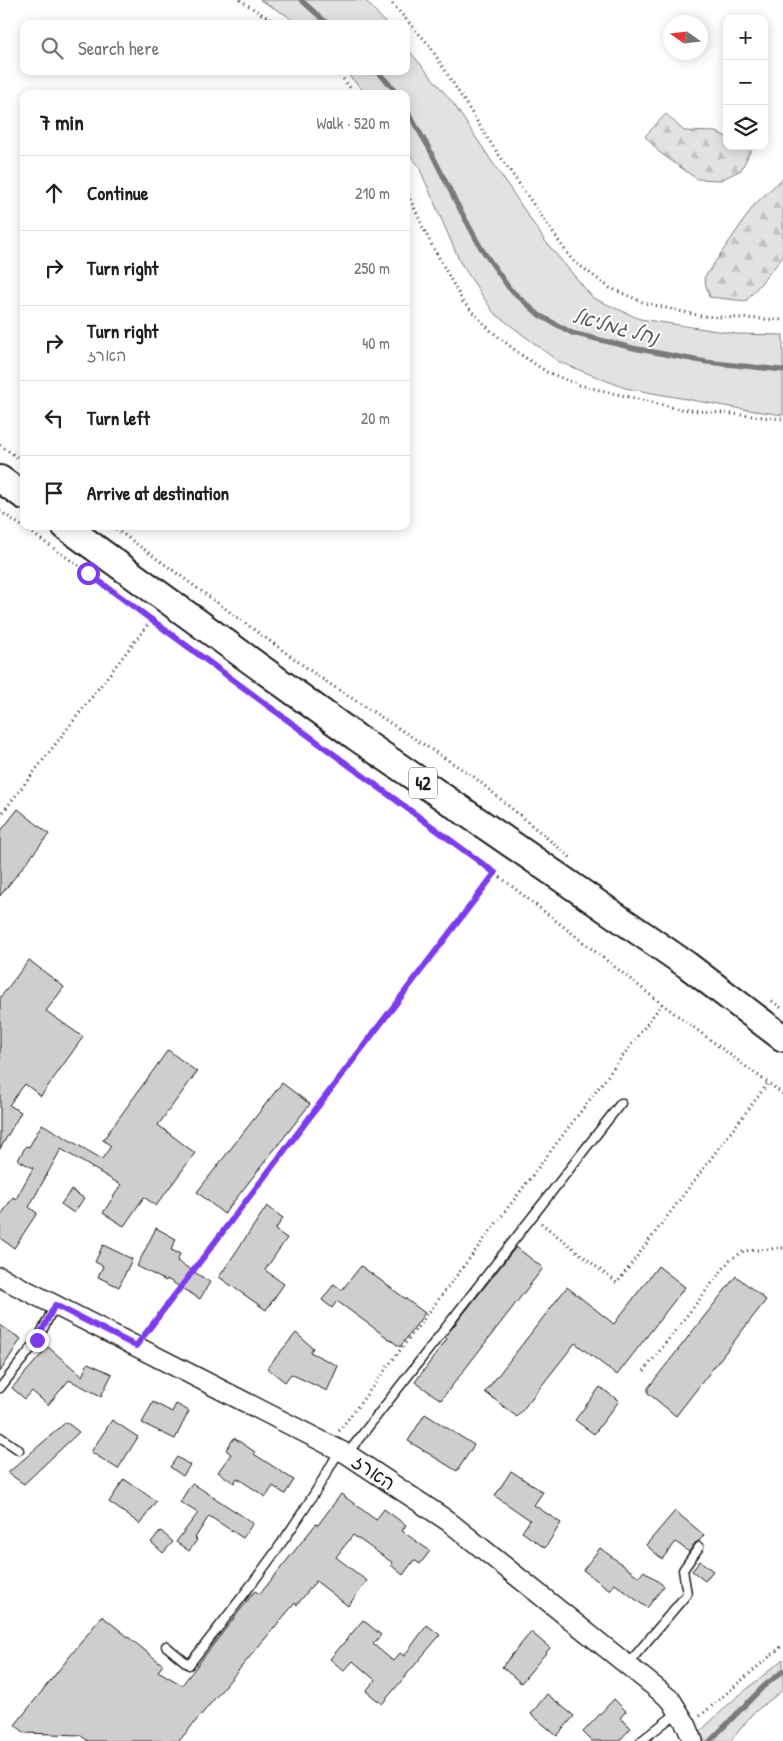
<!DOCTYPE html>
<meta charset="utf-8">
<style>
body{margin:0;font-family:"Patrick Hand","Playpen Sans Hebrew",sans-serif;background:#f6f6f6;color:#202124}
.controls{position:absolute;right:15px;top:15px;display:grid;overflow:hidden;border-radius:10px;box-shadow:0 2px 12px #0003}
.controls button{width:45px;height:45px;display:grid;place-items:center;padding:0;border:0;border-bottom:1px solid #e0e0e0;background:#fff;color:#202124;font:25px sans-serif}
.compass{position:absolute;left:663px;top:15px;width:45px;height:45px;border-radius:50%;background:#fff;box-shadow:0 2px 12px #0003;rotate:284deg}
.stop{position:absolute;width:15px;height:15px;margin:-11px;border:4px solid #7c3aed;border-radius:50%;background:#fff}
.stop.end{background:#7c3aed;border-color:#fff;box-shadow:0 1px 5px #0008}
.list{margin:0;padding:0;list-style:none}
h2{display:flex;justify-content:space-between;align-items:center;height:65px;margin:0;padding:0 20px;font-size:21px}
h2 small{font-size:16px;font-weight:400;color:#757577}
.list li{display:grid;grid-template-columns:32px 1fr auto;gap:15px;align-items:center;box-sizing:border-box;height:75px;padding:0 20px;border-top:1px solid #e0e0e0}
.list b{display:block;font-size:19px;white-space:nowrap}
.list p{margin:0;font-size:16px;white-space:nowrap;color:#757577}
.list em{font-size:16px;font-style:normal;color:#757577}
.icon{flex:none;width:28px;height:28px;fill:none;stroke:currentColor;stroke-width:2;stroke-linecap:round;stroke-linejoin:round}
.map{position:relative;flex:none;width:783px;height:1741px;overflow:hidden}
.search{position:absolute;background:#fff;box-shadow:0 2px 12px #0003;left:20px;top:20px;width:390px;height:55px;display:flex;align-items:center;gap:12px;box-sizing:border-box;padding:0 18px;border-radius:10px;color:#757577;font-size:19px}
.panel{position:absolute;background:#fff;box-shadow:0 2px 12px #0003;left:20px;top:90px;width:390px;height:440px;border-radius:10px}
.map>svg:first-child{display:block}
.green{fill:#e2e2e2;stroke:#7f7f7f}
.forest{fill:url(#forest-firs);stroke:#7f7f7f}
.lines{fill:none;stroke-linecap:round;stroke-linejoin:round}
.stream{stroke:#7a7a7a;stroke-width:5}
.building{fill:#cecece;stroke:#1c1c1c}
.service-casing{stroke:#1c1c1c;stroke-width:11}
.tertiary-casing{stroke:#1c1c1c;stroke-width:22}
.trunk-casing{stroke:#1c1c1c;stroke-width:30}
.path{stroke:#1c1c1c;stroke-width:3;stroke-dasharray:1 4;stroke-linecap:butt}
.service{stroke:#fff;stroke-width:8}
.tertiary{stroke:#fff;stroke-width:19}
.trunk{stroke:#fff;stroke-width:26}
.route{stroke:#7c3aed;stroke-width:6}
.labels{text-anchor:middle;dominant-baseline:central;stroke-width:4;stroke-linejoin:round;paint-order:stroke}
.shield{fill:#fff;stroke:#606060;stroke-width:1}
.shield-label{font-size:18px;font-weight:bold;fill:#1c1c1c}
.street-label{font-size:19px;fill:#1c1c1c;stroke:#fff}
.water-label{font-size:20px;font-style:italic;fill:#5a5a5a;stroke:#fff}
</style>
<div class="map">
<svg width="783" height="1741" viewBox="0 0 783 1741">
<defs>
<pattern id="forest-firs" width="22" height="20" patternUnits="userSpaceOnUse" patternTransform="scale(1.25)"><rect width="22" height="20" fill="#e2e2e2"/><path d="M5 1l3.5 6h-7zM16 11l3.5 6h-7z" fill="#c1c1c1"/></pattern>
</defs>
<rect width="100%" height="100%" fill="#fff"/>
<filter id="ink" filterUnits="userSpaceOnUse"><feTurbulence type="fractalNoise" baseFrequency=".02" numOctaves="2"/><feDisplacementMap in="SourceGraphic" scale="10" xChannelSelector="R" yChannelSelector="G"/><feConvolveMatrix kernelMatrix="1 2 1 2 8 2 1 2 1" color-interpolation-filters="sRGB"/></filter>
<g filter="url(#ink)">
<g class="green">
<polygon points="260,0 365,0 387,24 296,24 286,15"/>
<polygon points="406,47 453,103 545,241 593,298 640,319 737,334 783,335 783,415 736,408 625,388 559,362 494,313 460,262 419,167 406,149 406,94 367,94 344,71 406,71"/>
<polygon points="783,1659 783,1690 752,1714 731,1741 690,1741 730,1703"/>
</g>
<g class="forest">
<polygon points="666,114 684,131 716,132 727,137 727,146 748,146 752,148 741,170 721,180 697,179 659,152 645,136"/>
<polygon points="783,178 783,257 746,301 709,297 704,278 755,204"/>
</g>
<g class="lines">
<g class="stream">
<polyline points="301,0 328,24"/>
<polyline points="377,71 392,87 397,94"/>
<polyline points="406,109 429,148 456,202 481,248 509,288 539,315 572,333 633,348 706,362 783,370"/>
<polyline points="710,1741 764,1686 783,1671"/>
</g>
</g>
<g class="building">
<polygon points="18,809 49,834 0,896 0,832"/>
<polygon points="29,960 64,987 46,1011 83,1037 41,1096 25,1084 9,1105 21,1112 0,1149 0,998"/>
<polygon points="168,1050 197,1072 158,1125 195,1153 156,1206 144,1197 124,1226 103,1213 121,1185 61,1149 29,1207 37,1213 14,1248 0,1238 0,1217 13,1197 16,1199 33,1168 18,1160 26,1146 29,1147 42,1124 102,1159 111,1146 103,1140"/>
<polygon points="282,1083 310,1104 224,1214 197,1192"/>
<polygon points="71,1190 84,1198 74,1213 61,1204"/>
<polygon points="267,1206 283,1218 275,1230 287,1238 265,1270 284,1284 266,1310 219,1277"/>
<polygon points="156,1228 176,1239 171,1250 180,1254 177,1261 210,1282 200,1299 167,1279 166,1281 137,1266"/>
<polygon points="103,1245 132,1259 119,1287 98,1277 103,1266 95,1262"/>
<polygon points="516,1247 543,1268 441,1400 415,1382 447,1339 445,1337"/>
<polygon points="361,1266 425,1313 400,1347 337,1301 332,1308 322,1300 334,1284 342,1290"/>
<polygon points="658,1266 685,1287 617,1375 575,1343 517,1417 485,1392 567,1287 614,1324"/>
<polygon points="736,1276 766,1300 676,1416 648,1393 648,1388"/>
<polygon points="0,1325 21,1339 0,1372"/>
<polygon points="296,1333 313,1348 310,1352 338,1366 327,1391 291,1374 285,1382 267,1368"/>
<polygon points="48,1347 82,1376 88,1363 112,1374 101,1396 69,1380 48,1405 32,1391 25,1399 12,1388"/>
<polygon points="600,1387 619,1401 594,1434 575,1420"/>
<polygon points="153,1402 172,1412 176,1404 189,1411 175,1439 142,1423"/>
<polygon points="425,1414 474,1445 457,1471 408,1441"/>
<polygon points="112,1420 138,1437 118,1469 91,1452"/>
<polygon points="66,1422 79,1432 24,1484 8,1473"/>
<polygon points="234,1438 255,1452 254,1454 294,1480 285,1494 273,1486 266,1497 237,1478 234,1483 218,1472 231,1454 226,1450"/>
<polygon points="177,1457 190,1465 183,1476 170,1467"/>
<polygon points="511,1471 543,1492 534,1505 561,1523 545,1548 522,1532 530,1520 495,1496"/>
<polygon points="124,1479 156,1501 140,1524 109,1502"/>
<polygon points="192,1483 253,1523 243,1538 209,1516 195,1538 197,1540 189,1551 176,1542 198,1513 180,1502"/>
<polygon points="341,1494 376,1520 384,1509 406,1525 402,1531 430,1551 420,1564 414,1560 403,1575 391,1565 393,1563 353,1535 336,1557 367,1581 348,1606 316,1581 297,1605 295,1603 179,1741 88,1741 80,1735 25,1733 15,1725 102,1616 163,1665 158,1671 182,1685 255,1591 260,1594 316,1524 318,1525"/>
<polygon points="675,1511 704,1535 699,1541 695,1543 689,1552 676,1542 662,1559 646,1545"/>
<polygon points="161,1531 173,1542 163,1553 151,1542"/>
<polygon points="600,1548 639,1577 644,1571 664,1586 647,1608 615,1584 610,1590 583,1570"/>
<polygon points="700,1561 713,1571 705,1581 692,1571"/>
<polygon points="363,1620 381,1635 373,1644 393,1661 400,1653 404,1656 427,1625 440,1635 382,1704 366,1691 375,1680 353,1661 344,1671 330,1659"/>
<polygon points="531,1632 550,1648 521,1683 502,1667"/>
<polygon points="547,1694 574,1716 557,1736 531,1714"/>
<polygon points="614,1699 626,1711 620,1718 631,1728 619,1741 592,1741 583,1732"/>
</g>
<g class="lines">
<g class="service-casing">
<g id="service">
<polyline points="0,1388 37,1341 55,1305"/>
<polyline points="0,1437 19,1450"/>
<polyline points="347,1454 621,1103"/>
<path d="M166,1646L189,1665C243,1596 297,1529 339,1451"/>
<polyline points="627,1665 687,1594 683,1570 699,1547"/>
<polyline points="641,1741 678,1712"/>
</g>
</g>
<g class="tertiary-casing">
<polyline id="tertiary" points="0,1277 347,1454 448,1521 671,1700 687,1726 693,1741"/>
</g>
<g class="trunk-casing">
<g id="trunk">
<polyline points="0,479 24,496"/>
<polyline points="65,526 356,737 687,965 783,1038"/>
</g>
</g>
<g class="path">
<polyline points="240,0 277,24"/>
<polyline points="389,0 429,45 490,142 572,260 610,288 645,303 701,316 783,320"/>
<polyline points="337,71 355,94"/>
<polyline points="406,190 428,238 463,302 490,330 520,354 547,372 579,385 680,409 783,419"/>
<polyline points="0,445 24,462"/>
<polyline points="0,511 89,573 495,873 662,1004 783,1094"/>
<polyline points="112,526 322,679 474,777 571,858"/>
<polyline points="0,816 152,619"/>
<polyline points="772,1001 783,1009"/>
<polyline points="541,1223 617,1283 768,1083"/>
<polyline points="146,1334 495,873"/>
<polyline points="644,1371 730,1260 744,1251 783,1248"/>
<polyline points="339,1431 662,1004"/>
<polyline points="700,1716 783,1645"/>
</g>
<use href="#service" class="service"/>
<use href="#tertiary" class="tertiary"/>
<use href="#trunk" class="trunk"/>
</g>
</g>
<g class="lines" filter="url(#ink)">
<polyline class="route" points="37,1340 55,1305 136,1346 495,873 88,573"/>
</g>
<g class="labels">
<rect class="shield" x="409" y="767.5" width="28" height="31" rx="4"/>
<g class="shield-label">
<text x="423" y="783">42</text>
</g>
<g class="street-label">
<text transform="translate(374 1472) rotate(34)">הארז</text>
</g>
<g class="water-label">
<text transform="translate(616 326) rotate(15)">נחל גמליאל</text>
</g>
</g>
</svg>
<div class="controls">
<button>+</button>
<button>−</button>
<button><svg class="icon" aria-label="layers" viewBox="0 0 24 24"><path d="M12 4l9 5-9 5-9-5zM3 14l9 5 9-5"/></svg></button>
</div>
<svg class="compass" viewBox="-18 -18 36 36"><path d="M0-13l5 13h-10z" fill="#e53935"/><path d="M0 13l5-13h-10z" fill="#757577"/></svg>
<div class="stop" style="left:88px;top:573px"></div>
<div class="stop end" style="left:37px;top:1340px"></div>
<div class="search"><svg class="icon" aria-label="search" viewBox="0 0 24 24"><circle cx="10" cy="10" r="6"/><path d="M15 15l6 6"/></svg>Search here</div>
<section class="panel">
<h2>7 min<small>Walk · 520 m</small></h2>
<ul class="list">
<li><svg class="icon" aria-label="ahead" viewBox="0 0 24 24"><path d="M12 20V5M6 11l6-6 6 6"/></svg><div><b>Continue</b></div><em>210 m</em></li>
<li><svg class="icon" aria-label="right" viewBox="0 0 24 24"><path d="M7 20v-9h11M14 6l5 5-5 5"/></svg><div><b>Turn right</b></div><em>250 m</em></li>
<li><svg class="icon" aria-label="right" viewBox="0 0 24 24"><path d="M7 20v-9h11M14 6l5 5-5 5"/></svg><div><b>Turn right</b><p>הארז</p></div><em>40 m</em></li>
<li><svg class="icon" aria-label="left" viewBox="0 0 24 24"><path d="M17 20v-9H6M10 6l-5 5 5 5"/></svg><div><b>Turn left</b></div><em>20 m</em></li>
<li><svg class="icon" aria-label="arrive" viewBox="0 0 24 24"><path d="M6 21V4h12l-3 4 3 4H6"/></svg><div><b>Arrive at destination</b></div></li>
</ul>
</section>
</div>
